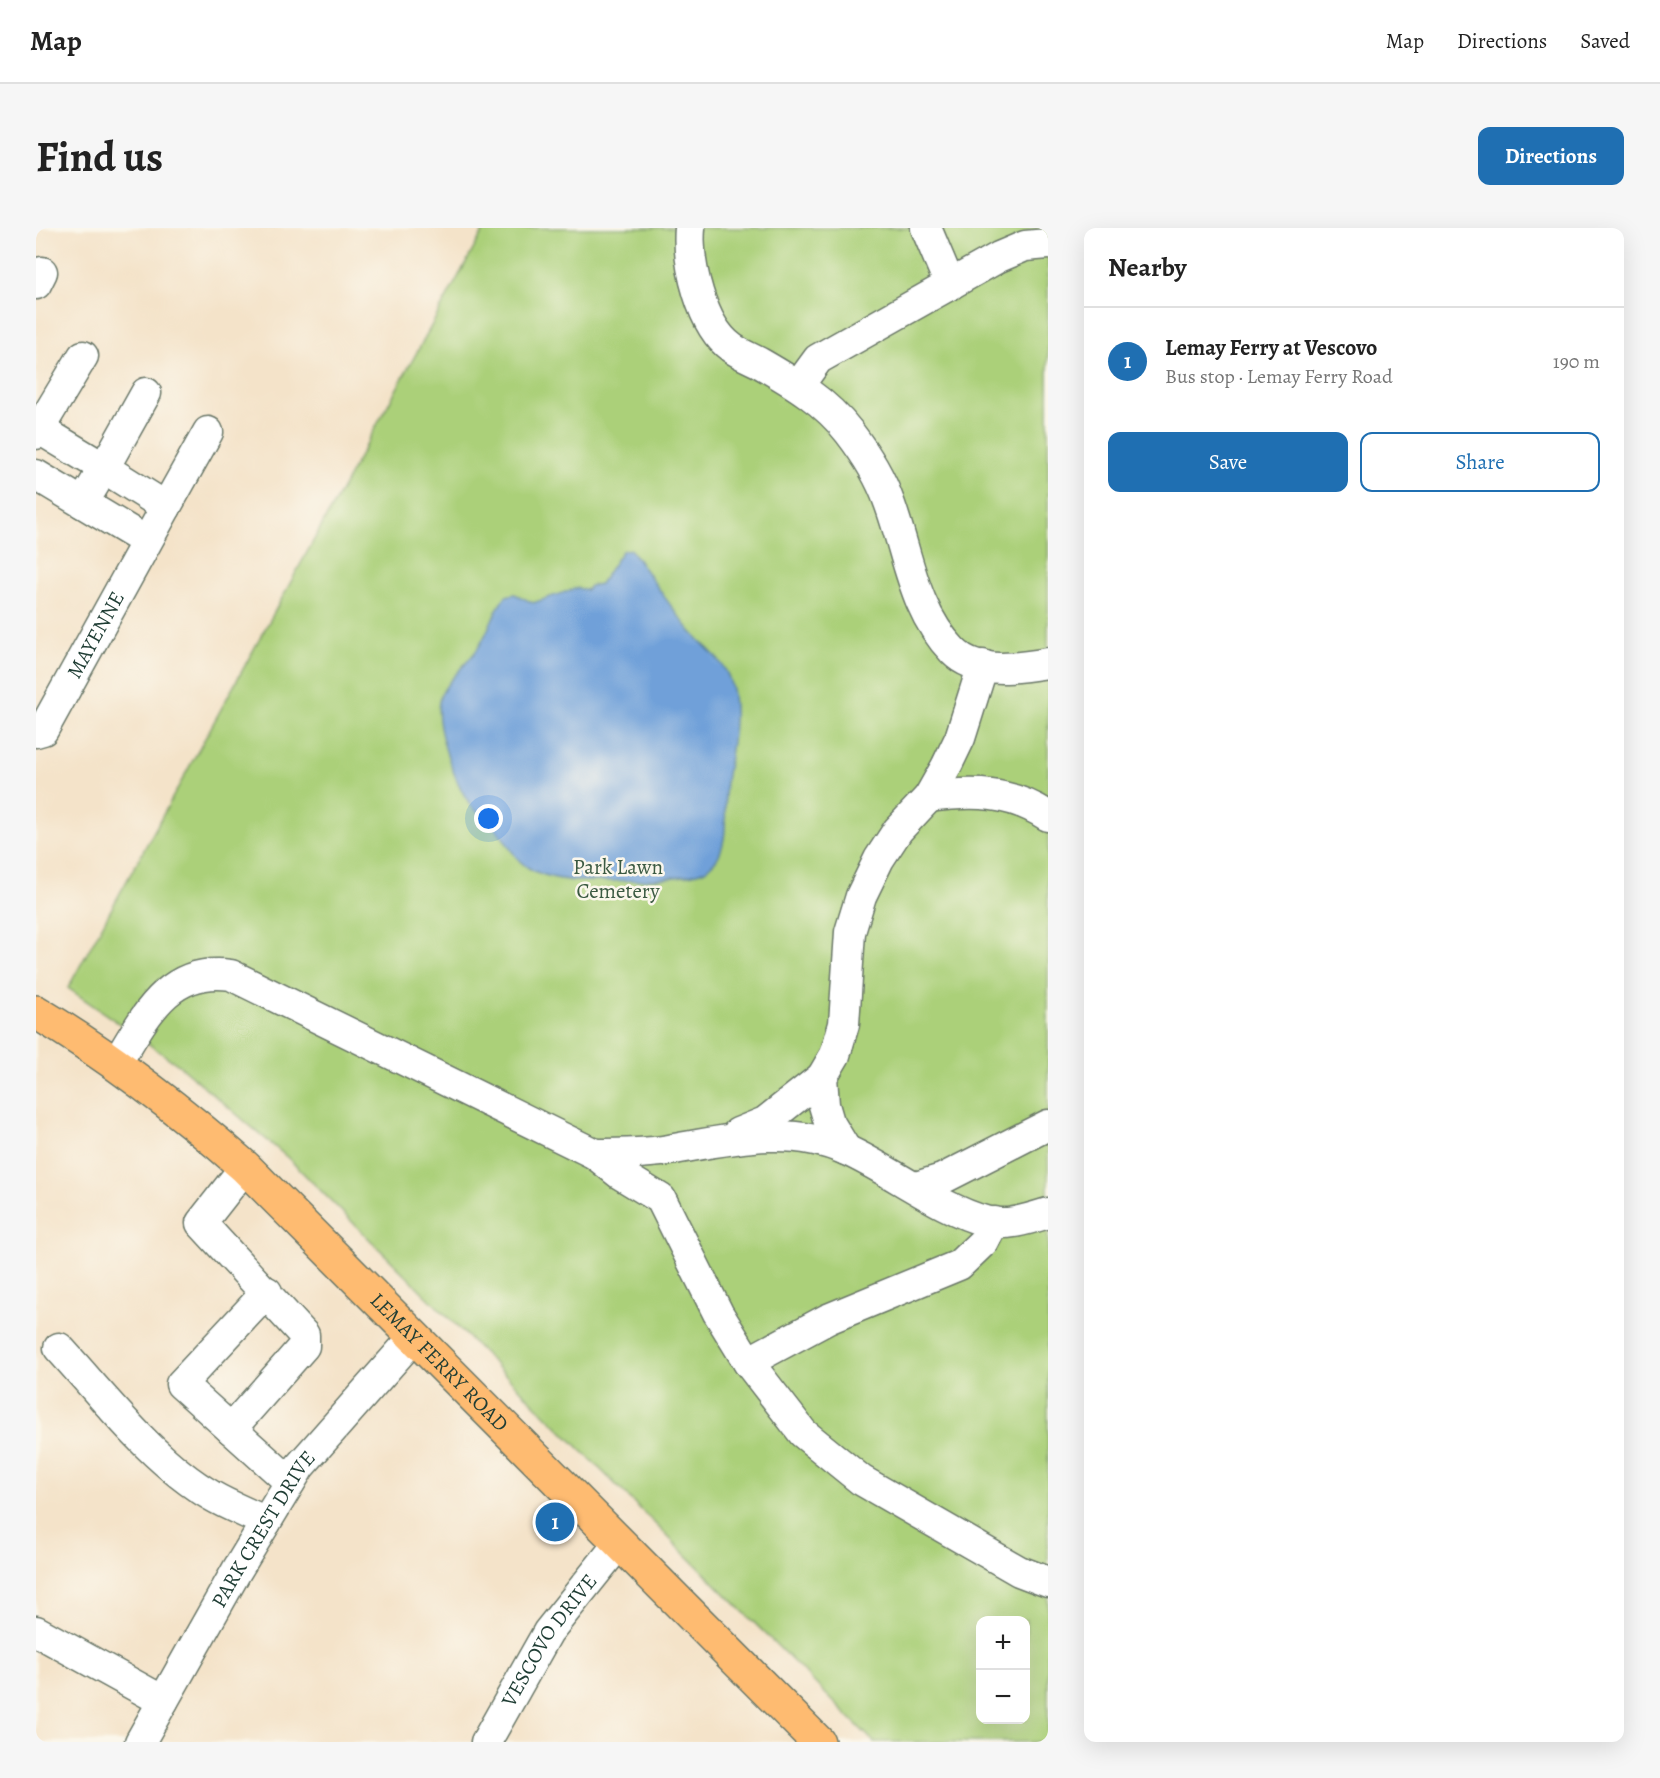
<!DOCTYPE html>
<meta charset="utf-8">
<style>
body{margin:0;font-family:Alegreya,serif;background:#f6f6f6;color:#222}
.controls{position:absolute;right:18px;bottom:18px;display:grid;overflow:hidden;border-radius:12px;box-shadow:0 6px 24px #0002}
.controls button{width:54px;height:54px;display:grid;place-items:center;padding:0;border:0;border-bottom:2px solid #e0e0e0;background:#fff;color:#222;font:30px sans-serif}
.you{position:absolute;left:453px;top:591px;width:21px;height:21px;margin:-15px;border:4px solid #fff;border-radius:50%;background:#1a73e8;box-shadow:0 0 0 9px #1a73e833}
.badge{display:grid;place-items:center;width:39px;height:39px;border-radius:50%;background:#1f6fb2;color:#fff;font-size:20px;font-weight:700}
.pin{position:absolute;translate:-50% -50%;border:3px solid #fff;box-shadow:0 2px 6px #0006}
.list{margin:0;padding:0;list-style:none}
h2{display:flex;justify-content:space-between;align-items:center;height:78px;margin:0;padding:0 24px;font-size:26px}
h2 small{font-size:20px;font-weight:400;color:#767676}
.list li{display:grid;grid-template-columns:39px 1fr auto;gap:18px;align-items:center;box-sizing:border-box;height:108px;padding:0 24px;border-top:2px solid #e0e0e0}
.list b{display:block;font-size:22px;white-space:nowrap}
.list p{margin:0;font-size:20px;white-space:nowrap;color:#767676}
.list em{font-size:20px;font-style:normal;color:#767676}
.actions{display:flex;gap:12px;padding:18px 24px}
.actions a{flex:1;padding:14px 0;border:2px solid #1f6fb2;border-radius:12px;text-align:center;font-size:21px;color:#1f6fb2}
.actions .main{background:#1f6fb2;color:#fff}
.map{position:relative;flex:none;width:1012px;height:1514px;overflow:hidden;border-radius:12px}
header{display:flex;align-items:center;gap:36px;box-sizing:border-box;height:84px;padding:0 30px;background:#fff;border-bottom:2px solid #e0e0e0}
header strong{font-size:28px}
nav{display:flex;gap:33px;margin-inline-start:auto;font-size:21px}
.intro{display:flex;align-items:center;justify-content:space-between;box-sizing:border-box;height:144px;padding:0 36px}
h1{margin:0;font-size:42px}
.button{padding:15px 27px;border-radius:12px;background:#1f6fb2;color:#fff;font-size:21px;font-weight:700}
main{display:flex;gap:36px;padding:0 36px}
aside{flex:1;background:#fff;border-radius:12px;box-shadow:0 6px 24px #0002}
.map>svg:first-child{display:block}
.green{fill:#abd079;stroke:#658656;stroke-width:1.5;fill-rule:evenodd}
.water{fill:#6fa0d9;stroke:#476e86;stroke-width:1.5}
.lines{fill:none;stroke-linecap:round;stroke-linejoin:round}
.minor-casing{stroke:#6a7768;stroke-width:33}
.major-casing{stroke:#6a7768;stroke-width:36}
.minor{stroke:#fff;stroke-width:30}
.major{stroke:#febb71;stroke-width:33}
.labels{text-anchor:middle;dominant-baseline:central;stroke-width:5;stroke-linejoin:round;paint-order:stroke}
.street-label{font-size:21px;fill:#1f3d34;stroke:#fbf7ec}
.park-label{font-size:21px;fill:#3b5a42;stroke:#fbf7ec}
</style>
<header>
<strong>Map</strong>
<nav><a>Map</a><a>Directions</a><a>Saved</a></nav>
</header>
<div class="intro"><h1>Find us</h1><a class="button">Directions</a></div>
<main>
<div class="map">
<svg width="1012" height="1514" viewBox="0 0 1012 1514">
<rect width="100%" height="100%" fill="#fbf7ec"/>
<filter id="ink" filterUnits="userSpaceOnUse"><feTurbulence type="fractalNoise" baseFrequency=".0167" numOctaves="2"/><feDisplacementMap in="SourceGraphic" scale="12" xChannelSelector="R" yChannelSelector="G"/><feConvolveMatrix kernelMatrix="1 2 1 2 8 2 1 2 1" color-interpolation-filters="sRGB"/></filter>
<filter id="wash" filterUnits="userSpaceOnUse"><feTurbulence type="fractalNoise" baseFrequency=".008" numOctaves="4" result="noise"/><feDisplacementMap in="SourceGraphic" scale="24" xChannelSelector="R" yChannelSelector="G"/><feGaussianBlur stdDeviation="1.35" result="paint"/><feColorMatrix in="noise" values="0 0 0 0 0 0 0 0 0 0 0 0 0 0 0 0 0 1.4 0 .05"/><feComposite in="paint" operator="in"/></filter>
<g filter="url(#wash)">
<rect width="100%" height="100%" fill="#f4e3c9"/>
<path class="green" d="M449,0H1012V1514H838L252,930L144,838L32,760ZM945,1392H990V1492H945Z"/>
<path class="water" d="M594,321C614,347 632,376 653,401C666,417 686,430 693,450C704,482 695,521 690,553C687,578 694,607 682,629C680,633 673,639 669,642C651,652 567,654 543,653C527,652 505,648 491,639C475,628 470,610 457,597C450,590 440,584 434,576C419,556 393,488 406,465C414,449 430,437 440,423C453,406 456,384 470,368L479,366L497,375L541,360L551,362L554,358L564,356L586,323Z"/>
</g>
<g filter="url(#ink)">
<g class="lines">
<g class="minor-casing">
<g id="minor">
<path d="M654,0C651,35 665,98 696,120C704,126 715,130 724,135C757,154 789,173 813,204C830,226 844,248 853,274C872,325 877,382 917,423C940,447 982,440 1012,435"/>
<polyline points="890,0 914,57"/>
<polyline points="0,56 6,44"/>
<polyline points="763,157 782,131 963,29 989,18 1012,16"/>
<polyline points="0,199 68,240 110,165"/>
<polyline points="0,206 47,128"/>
<polyline points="0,247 110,313"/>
<polyline points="47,275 68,240 130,279 172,204"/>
<path id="s1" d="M0,504L7,502L130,279"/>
<path d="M893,569C937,563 974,563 1012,588"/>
<path d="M80,836C109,789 132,738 195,747L559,926L584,946L625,971L682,1085L712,1134L767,1205L825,1252L983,1343L1012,1354"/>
<polyline points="702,905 729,894 786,849"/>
<polyline points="810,922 793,894 788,877 786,849 799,827 808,796 814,704 825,668 843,631 862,602 893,569 910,539 924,510 947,437"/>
<path d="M559,926C583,926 608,926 633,922C691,912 754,896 810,922C853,941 906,982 949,993C969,999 993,991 1012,985"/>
<polyline points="880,959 906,951 1012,897"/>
<polyline points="231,1064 145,1156 254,1254"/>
<path d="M23,1120C68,1169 117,1234 176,1268C193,1278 212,1285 230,1294"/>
<polyline points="712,1134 792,1091 923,1037 948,1013 958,994"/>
<polyline points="195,1201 268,1118 268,1107 165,995 209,939"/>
<polyline points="0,1403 127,1473"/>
<path id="s2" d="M104,1514L201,1342L264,1238L379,1108"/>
<path id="s3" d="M450,1514L512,1404L584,1314"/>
</g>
</g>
<g class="major-casing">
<g id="major">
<path id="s4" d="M0,784C75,829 143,881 209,939L782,1514"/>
</g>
</g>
<use href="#minor" class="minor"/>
<use href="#major" class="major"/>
</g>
</g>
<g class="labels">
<g class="street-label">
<text stroke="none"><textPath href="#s1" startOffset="116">MAYENNE</textPath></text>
<text stroke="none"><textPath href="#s4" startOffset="536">LEMAY FERRY ROAD</textPath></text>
<text stroke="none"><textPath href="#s2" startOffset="246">PARK CREST DRIVE</textPath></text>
<text stroke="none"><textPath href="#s3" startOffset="120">VESCOVO DRIVE</textPath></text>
</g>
<g class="park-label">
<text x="582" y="639">Park Lawn<tspan x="582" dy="24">Cemetery</tspan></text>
</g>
</g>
</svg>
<div class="controls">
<button>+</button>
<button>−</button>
</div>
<div class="you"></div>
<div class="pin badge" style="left:519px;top:1294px">1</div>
</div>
<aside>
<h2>Nearby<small></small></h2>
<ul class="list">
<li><span class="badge">1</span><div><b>Lemay Ferry at Vescovo</b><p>Bus stop · Lemay Ferry Road</p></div><em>190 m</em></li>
</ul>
<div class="actions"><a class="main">Save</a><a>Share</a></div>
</aside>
</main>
